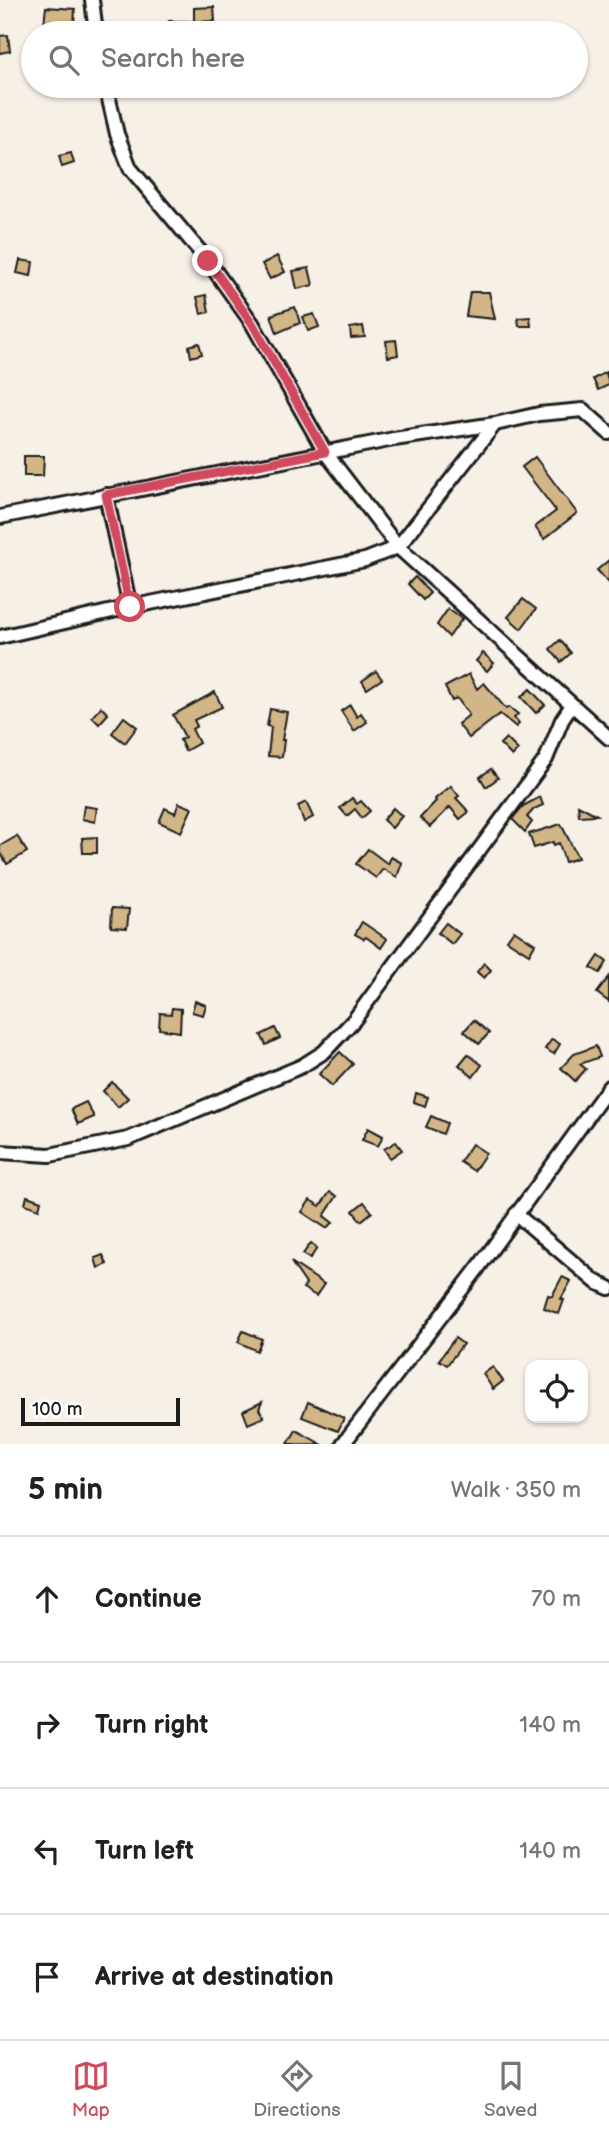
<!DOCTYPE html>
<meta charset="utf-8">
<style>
body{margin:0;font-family:"Balsamiq Sans",sans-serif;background:#f2f2f2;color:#202124}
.controls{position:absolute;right:21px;bottom:21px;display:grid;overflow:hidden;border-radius:14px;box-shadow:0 2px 5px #0004}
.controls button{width:63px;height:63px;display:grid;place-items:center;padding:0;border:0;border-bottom:2px solid #e0e0e0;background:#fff;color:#202124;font:35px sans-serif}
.scale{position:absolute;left:21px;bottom:18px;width:159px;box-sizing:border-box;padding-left:7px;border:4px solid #1c1c1c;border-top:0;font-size:19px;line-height:24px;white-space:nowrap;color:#1c1c1c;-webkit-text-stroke:5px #fff;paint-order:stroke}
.stop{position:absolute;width:21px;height:21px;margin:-16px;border:5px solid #d1495b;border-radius:50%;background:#fff}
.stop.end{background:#d1495b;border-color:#fff;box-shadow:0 2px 7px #0008}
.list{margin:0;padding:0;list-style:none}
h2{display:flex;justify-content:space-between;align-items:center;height:91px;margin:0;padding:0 28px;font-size:30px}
h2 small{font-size:23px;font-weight:400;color:#757577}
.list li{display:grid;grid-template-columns:46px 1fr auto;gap:21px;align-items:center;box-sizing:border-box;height:126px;padding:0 28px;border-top:2px solid #e0e0e0}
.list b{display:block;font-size:26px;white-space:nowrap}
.list em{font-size:23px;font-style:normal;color:#757577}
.icon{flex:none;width:38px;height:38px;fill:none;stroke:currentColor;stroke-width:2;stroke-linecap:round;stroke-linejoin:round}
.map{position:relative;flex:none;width:609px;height:1444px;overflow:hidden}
.search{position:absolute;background:#fff;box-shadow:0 2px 5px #0004;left:21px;right:21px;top:21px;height:77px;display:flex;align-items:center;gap:18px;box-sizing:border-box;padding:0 24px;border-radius:38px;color:#757577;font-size:26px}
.sheet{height:595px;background:#fff}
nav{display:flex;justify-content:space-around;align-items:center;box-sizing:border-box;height:98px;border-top:2px solid #e0e0e0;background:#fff;font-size:19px;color:#757577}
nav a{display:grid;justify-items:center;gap:4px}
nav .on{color:#d1495b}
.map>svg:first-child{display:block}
.building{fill:#d3b687;stroke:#1c1c1c;stroke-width:2}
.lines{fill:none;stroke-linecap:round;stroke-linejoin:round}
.street-casing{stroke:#1c1c1c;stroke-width:18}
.street{stroke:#fff;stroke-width:12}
.route{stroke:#d1495b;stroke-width:9}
</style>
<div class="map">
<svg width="609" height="1444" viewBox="0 0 609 1444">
<rect width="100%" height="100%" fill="#f6f0e7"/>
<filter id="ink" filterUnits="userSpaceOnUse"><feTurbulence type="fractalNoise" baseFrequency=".0143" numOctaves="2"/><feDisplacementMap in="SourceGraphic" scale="14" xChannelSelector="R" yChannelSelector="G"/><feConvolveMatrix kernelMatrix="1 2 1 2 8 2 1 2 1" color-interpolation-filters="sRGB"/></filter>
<g filter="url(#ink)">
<g class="building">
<polygon points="46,7 75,9 74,25 44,24"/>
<polygon points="214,7 215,21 194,22 194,8"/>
<polygon points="169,21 190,21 189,33 169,32"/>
<polygon points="8,35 10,51 0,53 0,36"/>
<polygon points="71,153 74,163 62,167 59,156"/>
<polygon points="277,256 285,272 270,279 262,264"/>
<polygon points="20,260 33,262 31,276 17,273"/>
<polygon points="309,268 313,285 297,289 293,271"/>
<polygon points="470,292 489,292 495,319 466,316"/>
<polygon points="206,295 209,312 201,314 197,297"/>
<polygon points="295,307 300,323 277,333 271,315"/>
<polygon points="314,314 319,327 308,331 303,317"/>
<polygon points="530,317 531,326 519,326 518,318"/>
<polygon points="363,326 365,337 351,338 350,328"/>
<polygon points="396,340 398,355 388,357 386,341"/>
<polygon points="199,343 202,354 191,357 189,346"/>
<polygon points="606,372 609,385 598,390 593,379"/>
<polygon points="24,456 44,456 43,476 24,476"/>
<polygon points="535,457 577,513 544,539 535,527 556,511 522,467"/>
<polygon points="609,560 609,583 597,570"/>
<polygon points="415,577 430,593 423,600 408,584"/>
<polygon points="523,599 536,609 521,629 508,617"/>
<polygon points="448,609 462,619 449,637 437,625"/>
<polygon points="560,640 571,653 561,662 550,649"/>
<polygon points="483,653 494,663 487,671 476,661"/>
<polygon points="376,671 382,679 367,689 362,681"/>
<polygon points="469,674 477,689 484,683 506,709 509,707 518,714 514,718 519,724 516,727 500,714 469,738 458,724 469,715 457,698 452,701 445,687"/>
<polygon points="530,689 545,705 536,713 521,697"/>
<polygon points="215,692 222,707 194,720 197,726 192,729 199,743 185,751 180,740 185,737 173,715"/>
<polygon points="350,705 357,717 361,713 367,722 354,731 341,711"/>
<polygon points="101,707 108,714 99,724 92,717"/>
<polygon points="270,709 287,712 282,740 284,740 282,757 268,756 271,727 267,726"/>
<polygon points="124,717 137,727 125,743 112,733"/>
<polygon points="506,738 518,750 512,756 500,744"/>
<polygon points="491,769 498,778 486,787 480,777"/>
<polygon points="451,786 459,796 456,798 469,812 460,819 450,807 430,827 420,818 436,801 435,799"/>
<polygon points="540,797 543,805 534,809 527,817 532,822 525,832 512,819 523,806"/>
<polygon points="352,798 357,804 361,801 370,811 362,818 355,809 347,816 340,808"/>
<polygon points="306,802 313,817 304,822 298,806"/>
<polygon points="179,803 192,808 181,832 159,822 165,808 175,813"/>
<polygon points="578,805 597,815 579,816"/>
<polygon points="84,806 97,808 95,822 82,819"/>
<polygon points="393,808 402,816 392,828 383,820"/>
<polygon points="561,824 578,858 565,862 559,843 554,845 553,842 534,848 529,834"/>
<polygon points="17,836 27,852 7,864 0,852 0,846"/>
<polygon points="97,837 97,853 83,853 82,838"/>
<polygon points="368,849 388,864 391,857 402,863 397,877 383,869 376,878 356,864"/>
<polygon points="112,908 129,909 127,928 111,927"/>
<polygon points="362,922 387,939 381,948 366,937 364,939 355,934"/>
<polygon points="446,923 460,934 452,944 438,933"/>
<polygon points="514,930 535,944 529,954 507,940"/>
<polygon points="599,956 607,962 600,973 591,968"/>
<polygon points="484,963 491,970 484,978 477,972"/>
<polygon points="609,977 609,1002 597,993"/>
<polygon points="195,1001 206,1005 203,1015 192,1012"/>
<polygon points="172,1008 181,1009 180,1032 159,1029 160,1013 171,1014"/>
<polygon points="474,1020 489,1033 479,1044 464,1031"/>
<polygon points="275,1028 280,1038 266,1045 261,1035"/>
<polygon points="552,1039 560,1044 554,1054 545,1049"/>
<polygon points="596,1046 600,1057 580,1064 586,1069 575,1081 561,1068 574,1054"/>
<polygon points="340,1052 353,1064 332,1086 319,1074"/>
<polygon points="468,1054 482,1065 473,1077 459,1065"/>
<polygon points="112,1082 128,1098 118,1107 103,1091"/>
<polygon points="416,1093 428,1097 425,1106 414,1102"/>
<polygon points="86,1102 94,1117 78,1124 71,1109"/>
<polygon points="431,1116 447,1123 443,1134 426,1127"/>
<polygon points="368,1128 383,1136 378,1146 362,1140"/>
<polygon points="396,1142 402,1150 390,1158 384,1149"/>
<polygon points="472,1144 486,1153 474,1171 460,1162"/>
<polygon points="330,1192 337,1196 324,1216 333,1223 326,1228 302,1212 310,1200 320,1206"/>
<polygon points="27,1196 41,1201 39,1209 25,1204"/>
<polygon points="364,1202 372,1212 361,1221 353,1211"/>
<polygon points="311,1243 317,1248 310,1259 303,1254"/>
<polygon points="103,1255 107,1264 98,1268 95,1258"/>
<polygon points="291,1262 324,1284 316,1296 303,1288 306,1284"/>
<polygon points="562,1277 571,1281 561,1299 564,1300 559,1314 544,1308 548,1295 552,1296"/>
<polygon points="243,1331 262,1339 257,1351 238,1342"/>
<polygon points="455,1338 463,1344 447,1365 439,1360"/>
<polygon points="493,1367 503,1381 493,1389 483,1374"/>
<polygon points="262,1402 259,1409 264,1417 248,1424 243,1411"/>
<polygon points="308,1402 344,1418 338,1431 302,1417"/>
<polygon points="296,1430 321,1444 288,1444"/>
</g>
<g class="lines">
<g class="street-casing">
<g id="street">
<polyline points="92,0 96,33"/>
<polyline points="106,86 117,134 130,168 208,261 252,323 325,452 398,547 609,738"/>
<polyline points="106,495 130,607"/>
<polyline points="0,517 394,439 495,424 539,414 583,410 609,433"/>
<polyline points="0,637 130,607 365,560 398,547 495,424"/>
<polyline points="0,1152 50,1155 128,1139 302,1066 324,1052 354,1020 546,759 562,720 572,705"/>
<polyline points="516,1214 596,1282 609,1288"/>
<polyline points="343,1444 478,1268 609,1087"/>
</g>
</g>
<use href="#street" class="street"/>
</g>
</g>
<g class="lines" filter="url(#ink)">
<polyline class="route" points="130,607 106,495 325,452 252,323 208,261"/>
</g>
</svg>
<div class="controls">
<button><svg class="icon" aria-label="locate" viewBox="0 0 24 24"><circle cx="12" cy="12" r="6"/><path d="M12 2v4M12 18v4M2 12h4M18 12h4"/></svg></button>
</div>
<div class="scale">100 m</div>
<div class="stop" style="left:130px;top:607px"></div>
<div class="stop end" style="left:208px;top:261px"></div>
<div class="search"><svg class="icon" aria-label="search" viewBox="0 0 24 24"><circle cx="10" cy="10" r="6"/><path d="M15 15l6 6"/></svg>Search here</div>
</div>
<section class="sheet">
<h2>5 min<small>Walk · 350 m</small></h2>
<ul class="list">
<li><svg class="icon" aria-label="ahead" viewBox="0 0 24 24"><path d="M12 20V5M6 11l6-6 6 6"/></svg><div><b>Continue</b></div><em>70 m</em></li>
<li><svg class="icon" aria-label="right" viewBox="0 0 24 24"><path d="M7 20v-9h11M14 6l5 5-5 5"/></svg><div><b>Turn right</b></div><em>140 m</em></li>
<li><svg class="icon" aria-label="left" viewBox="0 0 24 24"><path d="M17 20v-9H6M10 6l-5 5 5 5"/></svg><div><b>Turn left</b></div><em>140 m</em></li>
<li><svg class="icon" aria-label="arrive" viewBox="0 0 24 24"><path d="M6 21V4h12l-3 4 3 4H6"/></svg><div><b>Arrive at destination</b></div></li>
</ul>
</section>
<nav>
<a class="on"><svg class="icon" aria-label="map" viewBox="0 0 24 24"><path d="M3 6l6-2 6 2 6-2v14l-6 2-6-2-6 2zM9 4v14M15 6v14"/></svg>Map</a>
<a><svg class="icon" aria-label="directions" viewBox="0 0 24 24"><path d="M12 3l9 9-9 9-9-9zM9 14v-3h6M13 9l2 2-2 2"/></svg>Directions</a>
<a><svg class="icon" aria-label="saved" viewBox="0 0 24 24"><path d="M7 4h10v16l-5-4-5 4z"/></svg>Saved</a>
</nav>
